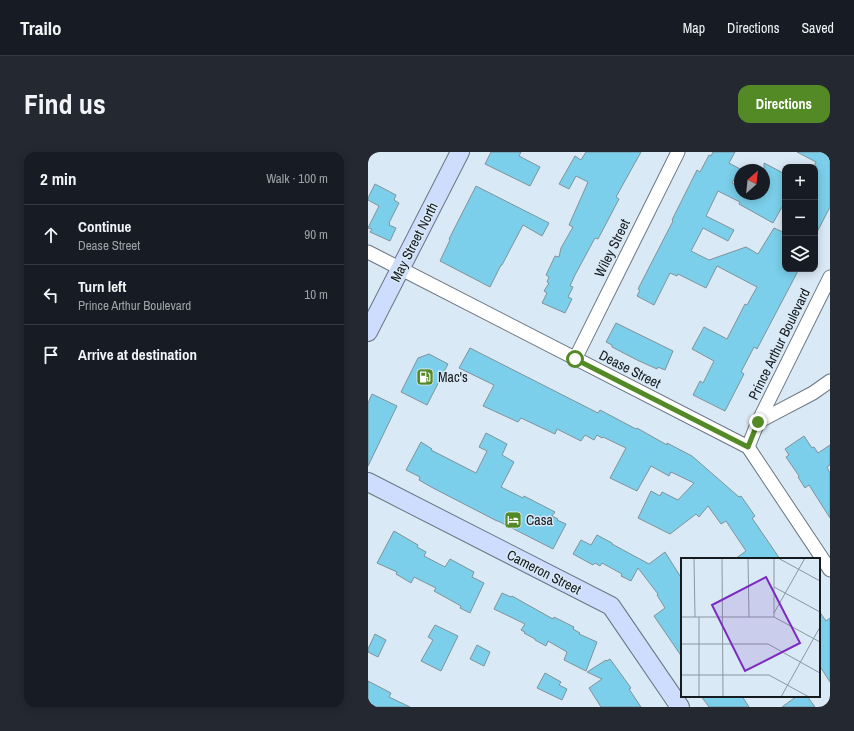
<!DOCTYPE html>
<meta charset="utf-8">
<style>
body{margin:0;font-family:"Archivo Narrow",sans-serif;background:#242831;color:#f1f3f6}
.controls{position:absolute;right:12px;top:12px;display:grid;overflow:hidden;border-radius:8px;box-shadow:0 2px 10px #0003}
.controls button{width:36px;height:36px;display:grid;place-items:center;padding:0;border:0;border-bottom:1px solid #363941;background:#171b24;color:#f1f3f6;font:20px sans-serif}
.compass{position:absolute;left:366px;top:12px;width:36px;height:36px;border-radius:50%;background:#171b24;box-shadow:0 2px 10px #0003;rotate:27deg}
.stop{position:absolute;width:12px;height:12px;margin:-9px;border:3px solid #538a25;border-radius:50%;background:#fff}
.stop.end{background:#538a25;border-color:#fff;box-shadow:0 1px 4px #0008}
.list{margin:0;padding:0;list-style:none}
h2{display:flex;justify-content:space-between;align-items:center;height:52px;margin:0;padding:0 16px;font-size:17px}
h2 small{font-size:13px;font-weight:400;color:#9ea1a6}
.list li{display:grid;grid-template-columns:26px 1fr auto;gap:12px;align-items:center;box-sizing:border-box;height:60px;padding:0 16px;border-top:1px solid #363941}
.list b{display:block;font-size:15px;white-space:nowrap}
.list p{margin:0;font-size:13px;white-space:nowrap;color:#9ea1a6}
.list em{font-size:13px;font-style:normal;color:#9ea1a6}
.icon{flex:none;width:22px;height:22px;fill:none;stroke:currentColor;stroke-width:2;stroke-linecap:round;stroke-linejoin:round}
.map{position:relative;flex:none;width:462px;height:555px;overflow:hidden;border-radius:12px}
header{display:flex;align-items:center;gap:24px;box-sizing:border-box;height:56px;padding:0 20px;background:#171b24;border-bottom:1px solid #363941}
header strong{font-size:19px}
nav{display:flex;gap:22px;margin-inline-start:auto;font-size:14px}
.intro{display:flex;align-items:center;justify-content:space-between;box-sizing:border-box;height:96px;padding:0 24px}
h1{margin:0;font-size:28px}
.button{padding:10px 18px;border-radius:12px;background:#538a25;color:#fff;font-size:14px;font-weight:700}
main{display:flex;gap:24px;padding:0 24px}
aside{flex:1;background:#171b24;border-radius:12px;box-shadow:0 2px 10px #0003}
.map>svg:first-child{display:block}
.building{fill:#7bcfea;stroke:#80939a}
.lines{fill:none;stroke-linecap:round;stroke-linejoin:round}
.street-casing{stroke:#687681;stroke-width:15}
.secondary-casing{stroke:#687681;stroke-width:20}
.street{stroke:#fff;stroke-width:13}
.secondary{stroke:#cedcfd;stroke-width:18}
.route{stroke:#538a25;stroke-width:5}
.labels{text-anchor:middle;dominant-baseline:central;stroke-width:3;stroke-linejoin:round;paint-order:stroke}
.street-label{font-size:14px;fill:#151b1f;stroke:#dae9f6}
.poi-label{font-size:14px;fill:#151b1f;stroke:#dae9f6;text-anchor:start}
.inset-road{fill:none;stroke:#8b97a0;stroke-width:1}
.view{fill:#7b2cbf;fill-opacity:0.15;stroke:#7b2cbf;stroke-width:2}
.inset-edge{fill:none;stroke:#151b1f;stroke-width:2}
</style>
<header>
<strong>Trailo</strong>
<nav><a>Map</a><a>Directions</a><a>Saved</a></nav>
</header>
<div class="intro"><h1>Find us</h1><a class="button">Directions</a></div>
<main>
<aside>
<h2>2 min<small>Walk · 100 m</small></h2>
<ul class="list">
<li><svg class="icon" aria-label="ahead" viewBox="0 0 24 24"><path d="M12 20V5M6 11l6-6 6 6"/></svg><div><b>Continue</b><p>Dease Street</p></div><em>90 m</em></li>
<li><svg class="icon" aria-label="left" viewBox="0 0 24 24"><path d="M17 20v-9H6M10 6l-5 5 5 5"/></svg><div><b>Turn left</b><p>Prince Arthur Boulevard</p></div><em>10 m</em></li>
<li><svg class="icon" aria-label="arrive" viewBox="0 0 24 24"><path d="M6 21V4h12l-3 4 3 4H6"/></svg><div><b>Arrive at destination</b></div></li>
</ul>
</aside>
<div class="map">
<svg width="462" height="555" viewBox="0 0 462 555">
<rect width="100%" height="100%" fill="#dae9f6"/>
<g class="building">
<polygon points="123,0 153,0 151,4 172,15 162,34 117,12"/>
<polygon points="218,0 273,0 248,45 251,47 230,87 227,86 207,123 202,134 205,135 200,145 204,147 197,161 174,151 179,141 176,139 181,131 179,130 181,125 178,123 187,104 191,105 193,96 205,75 201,73 220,30 208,24 201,37 191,32 207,4 213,8"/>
<polygon points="345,0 367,0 361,11 372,17 364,31 372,35 372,42 396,42 396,11 417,22 417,57 414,55 405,71 371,52 372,50 350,39 338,64 366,78 360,89 335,76 323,99 341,108 378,95 390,102 406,76 417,81 417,117 431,117 389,197 386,195 373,220 376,222 357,259 325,243 332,229 335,231 346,209 324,197 336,175 359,187 377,152 379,153 389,135 349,114 338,136 310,122 309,124 302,121 286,153 269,144 272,138 270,137 305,69 304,68 329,18 332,20 341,3 343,4"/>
<polygon points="429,0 462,0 462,55 447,84 447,12 448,10"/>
<polygon points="7,32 28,43 26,48 31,51 21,71 22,72 21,73 28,76 22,89 2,80 4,77 0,76 11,54 0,48 0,46"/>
<polygon points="108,34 181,71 174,84 155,73 134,113 133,113 122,135 72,109 82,88 81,87"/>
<polygon points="248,171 305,199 297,218 290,215 289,217 269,208 244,195 244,193 238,190"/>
<polygon points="102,196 230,261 232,258 268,277 269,276 299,293 299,291 324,304 371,345 373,344 387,364 384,366 412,407 367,407 378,399 358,369 353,372 340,354 331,365 328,362 302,382 270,366 283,339 292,344 294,340 310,348 326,331 303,320 301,324 283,314 269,339 242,326 258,296 235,285 234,286 229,283 226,288 217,283 213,289 189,277 187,282 153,266 150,270 115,254 126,233 91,216"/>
<polygon points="61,202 80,212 59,253 33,240 50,206"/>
<polygon points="4,242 29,254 0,314 0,251"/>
<polygon points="118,281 139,292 134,303 146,310 133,335 155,346 156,344 187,360 184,364 190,367 189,368 198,372 185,397 130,369 129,369 65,336 51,328 52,325 38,318 53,290 64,297 63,298 108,321 119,299 111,295"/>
<polygon points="436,284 444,296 446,295 450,301 462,293 462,313 459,315 462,321 462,366 441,333 437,336 430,325 431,324 418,305 421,303 417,297"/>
<polygon points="26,379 50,393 49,395 58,400 56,404 77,415 82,407 106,420 104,425 116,431 102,461 92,456 93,454 66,439 68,436 46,425 43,431 28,422 29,420 9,411"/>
<polygon points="229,383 244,391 244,392 281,412 297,400 314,427 314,505 286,464 297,456 289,443 290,442 270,416 263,429 253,424 254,422 234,411 232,414 227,411 225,413 205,402 213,388 223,393"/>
<polygon points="134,441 143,445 144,444 185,467 186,465 206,475 205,477 212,481 211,482 229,490 218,519 196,508 199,500 180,489 178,494 167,488 167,487 156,481 157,480 153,478 157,472 126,457"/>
<polygon points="451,459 458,469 462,466 462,530 451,513"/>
<polygon points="67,473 90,484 73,519 53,509 65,488 60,485"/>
<polygon points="7,482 18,488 10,505 0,500 0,497"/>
<polygon points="109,493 122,500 116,514 102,507"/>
<polygon points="242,507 263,536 261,537 273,555 233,555 221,536 234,527 219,520 238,508 239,509"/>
<polygon points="177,521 193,530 191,533 199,537 194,548 169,536"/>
<polygon points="0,529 23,541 21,545 42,555 0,555"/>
<polygon points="333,544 374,544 381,555 341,555"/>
<polygon points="429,544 439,544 447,555 414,555"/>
</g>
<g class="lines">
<g class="street-casing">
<g id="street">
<polyline points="0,100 380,295 462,418"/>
<polyline points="207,207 310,0"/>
<polyline points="390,270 445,241 462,229"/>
<polyline points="380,295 390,270 462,125"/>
</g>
</g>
<g class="secondary-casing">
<g id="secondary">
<polyline points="0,180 92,0"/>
<polyline points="0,330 243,454 312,555"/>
</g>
</g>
<use href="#street" class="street"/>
<use href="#secondary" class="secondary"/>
</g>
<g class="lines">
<polyline class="route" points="207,207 380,295 390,270"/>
</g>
<defs>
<g id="fuel-square" transform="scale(0.9)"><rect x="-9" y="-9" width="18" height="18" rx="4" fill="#538a25" stroke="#dae9f6"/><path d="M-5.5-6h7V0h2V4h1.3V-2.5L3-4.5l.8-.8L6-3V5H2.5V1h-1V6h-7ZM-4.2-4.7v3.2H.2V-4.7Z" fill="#fff"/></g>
<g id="hotel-square" transform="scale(0.9)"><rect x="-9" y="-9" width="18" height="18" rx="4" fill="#538a25" stroke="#dae9f6"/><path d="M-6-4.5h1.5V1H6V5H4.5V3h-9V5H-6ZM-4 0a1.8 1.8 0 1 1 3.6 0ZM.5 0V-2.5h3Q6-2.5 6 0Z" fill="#fff"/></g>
</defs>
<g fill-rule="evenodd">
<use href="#fuel-square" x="57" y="225"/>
<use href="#hotel-square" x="145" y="368"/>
</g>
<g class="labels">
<g class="street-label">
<text transform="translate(46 90) rotate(-63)">May Street North</text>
<text transform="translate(244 96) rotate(-64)">Wiley Street</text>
<text transform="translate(411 192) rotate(-64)">Prince Arthur Boulevard</text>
<text transform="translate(262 217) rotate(27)">Dease Street</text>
<text transform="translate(176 420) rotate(27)">Cameron Street</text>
</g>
<g class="poi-label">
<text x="70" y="225">Mac's</text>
<text x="158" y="368">Casa</text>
</g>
</g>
<g transform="translate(313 406)">
<rect width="139" height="139" fill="#dae9f6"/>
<path class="inset-road" d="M13,0L14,59M41,0L42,139M67,0L68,59M93,0V59M97,0L139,23M93,29L139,54M93,55L124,0M0,59H93L139,84M18,59V139M0,86H87L139,115M0,117H88L128,139M100,139L139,69"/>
<path class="view" d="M85,19L119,85L64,113L31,47Z"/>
<rect width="139" height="139" class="inset-edge"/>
</g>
</svg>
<div class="controls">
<button>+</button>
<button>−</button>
<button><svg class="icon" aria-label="layers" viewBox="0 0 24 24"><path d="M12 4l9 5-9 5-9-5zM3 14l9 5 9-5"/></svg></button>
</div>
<svg class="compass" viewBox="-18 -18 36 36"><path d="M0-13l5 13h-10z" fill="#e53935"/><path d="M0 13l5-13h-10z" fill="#9ea1a6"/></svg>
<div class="stop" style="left:207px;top:207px"></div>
<div class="stop end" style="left:390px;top:270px"></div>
</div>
</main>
